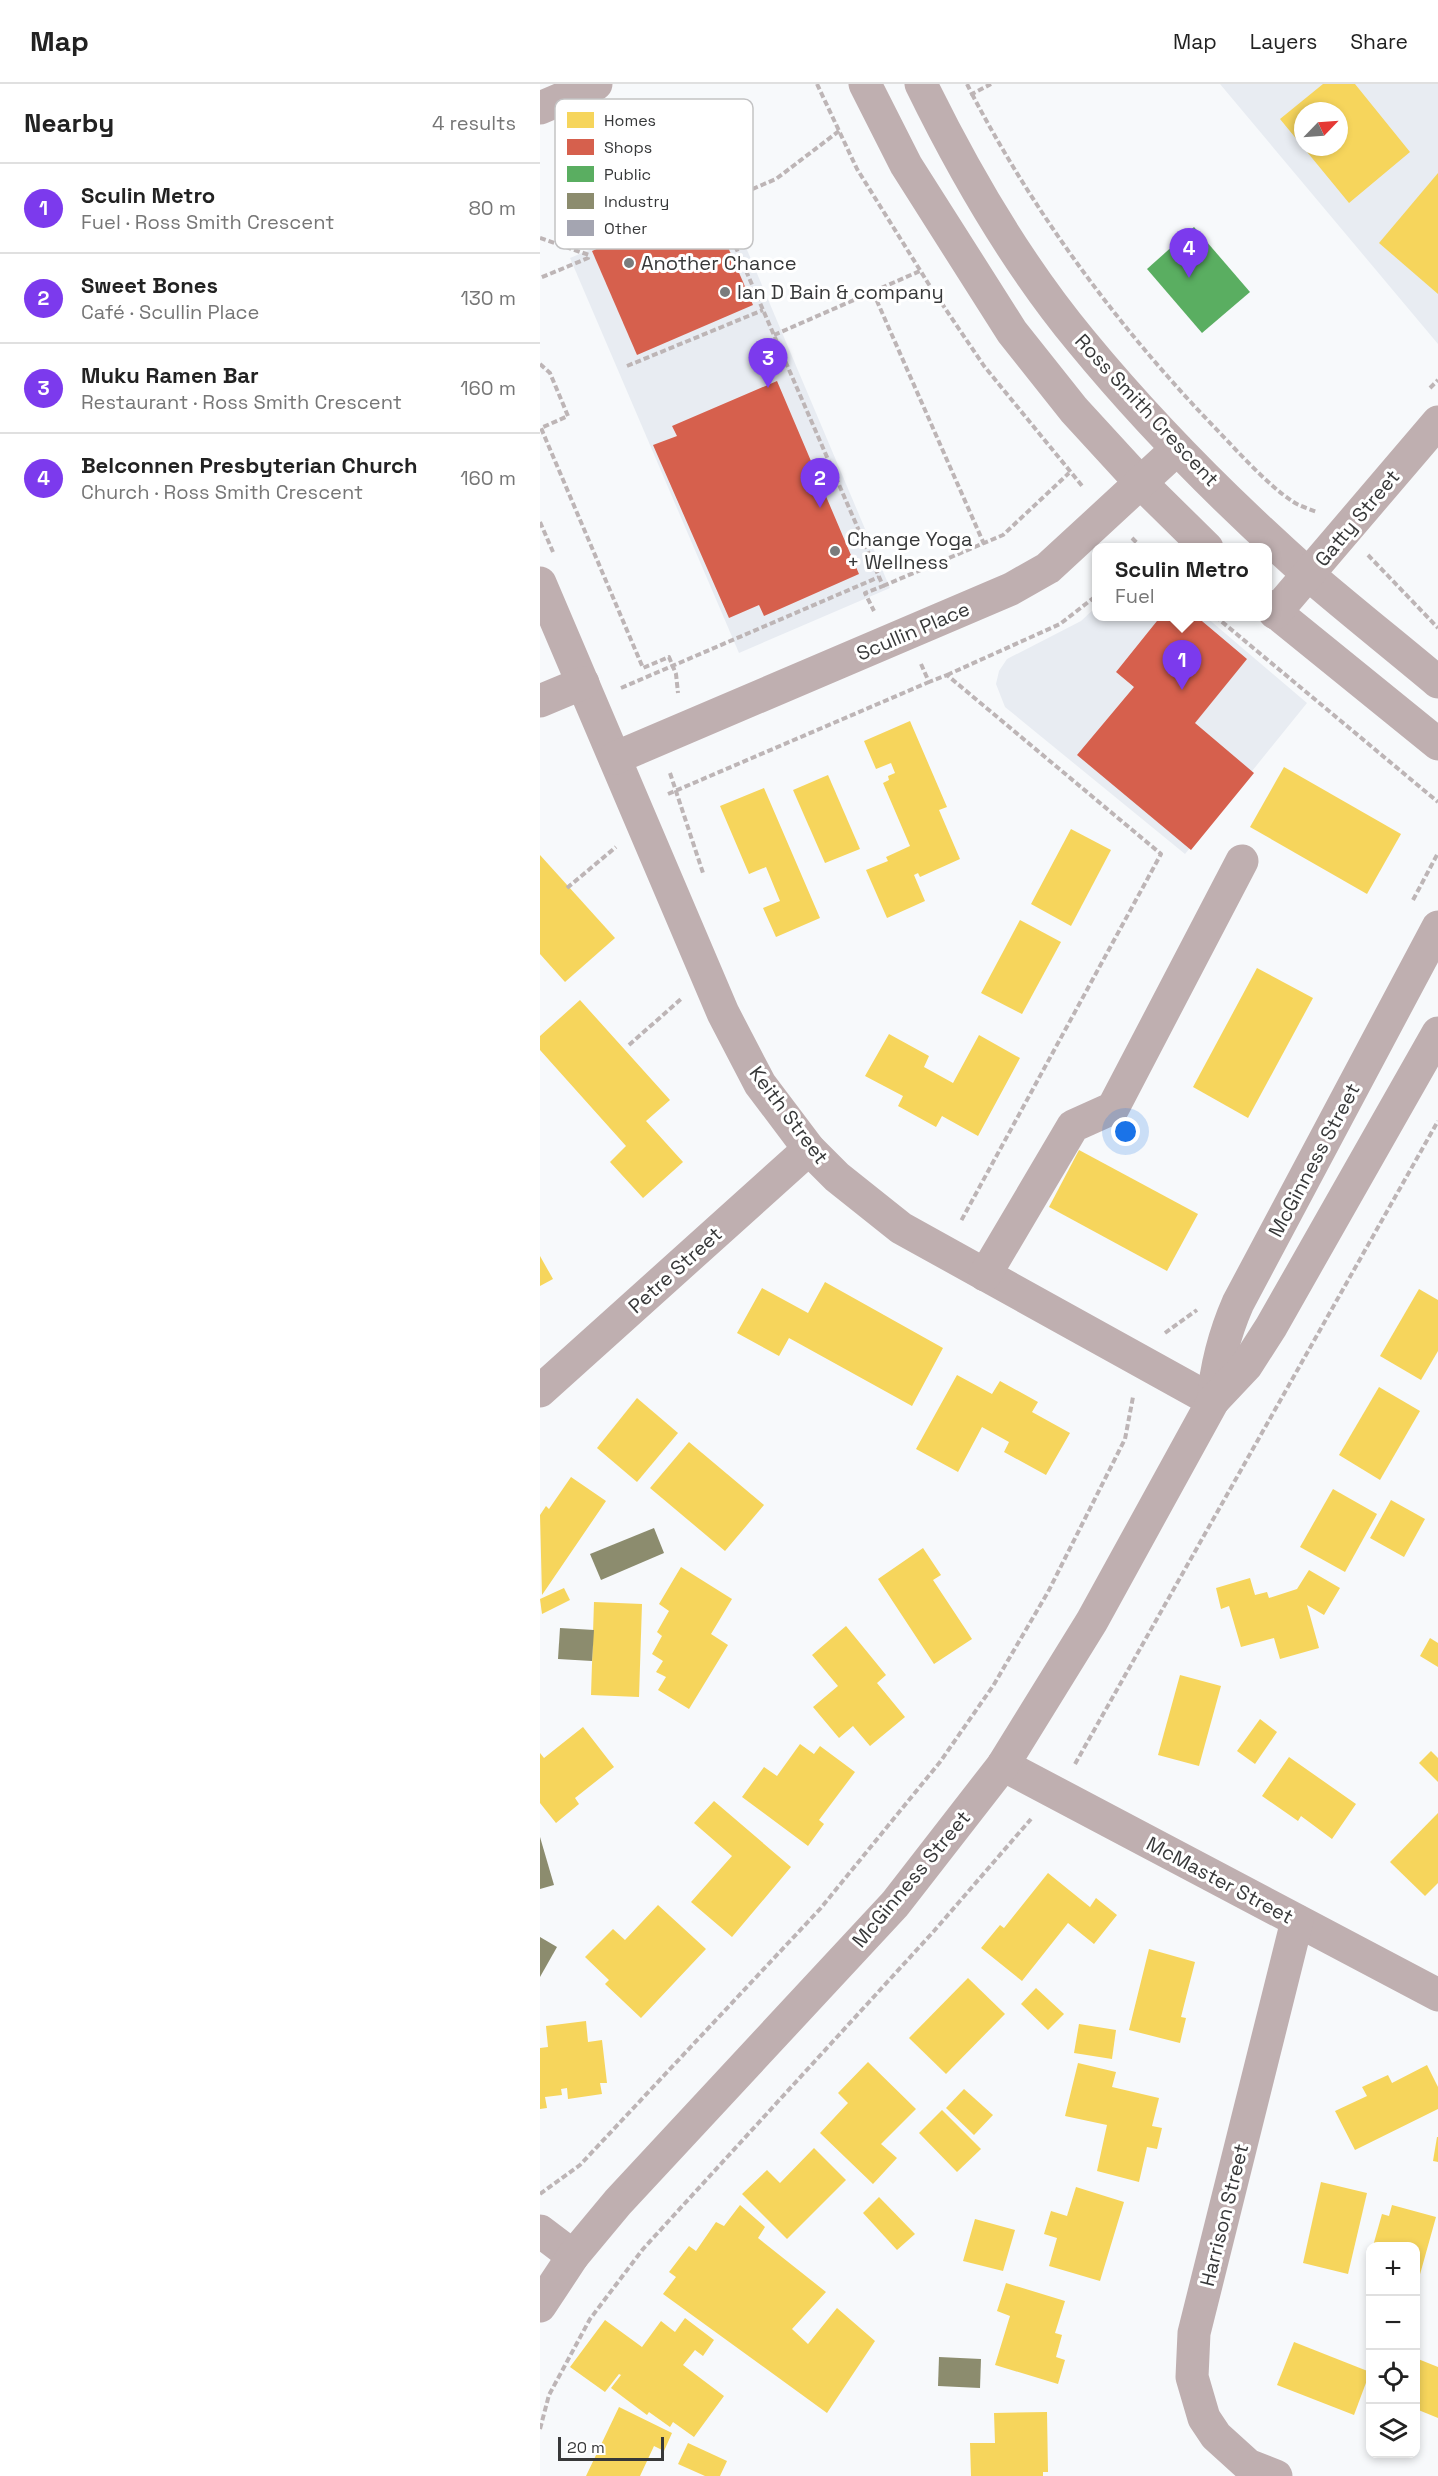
<!DOCTYPE html>
<meta charset="utf-8">
<style>
body{margin:0;font-family:"Space Grotesk",sans-serif;background:#f6f6f6;color:#222}
.controls{position:absolute;right:18px;bottom:18px;display:grid;overflow:hidden;border-radius:12px;box-shadow:0 3px 9px #0003}
.controls button{width:54px;height:54px;display:grid;place-items:center;padding:0;border:0;border-bottom:2px solid #e0e0e0;background:#fff;color:#222;font:30px sans-serif}
.compass{position:absolute;left:754px;top:18px;width:54px;height:54px;border-radius:50%;background:#fff;box-shadow:0 3px 9px #0003;rotate:65deg}
.scale{position:absolute;left:18px;bottom:15px;width:106px;box-sizing:border-box;padding-left:6px;border:3px solid #373839;border-top:0;font-size:16px;line-height:21px;white-space:nowrap;color:#373839;-webkit-text-stroke:4px #fff;paint-order:stroke}
.you{position:absolute;left:586px;top:1048px;width:21px;height:21px;margin:-15px;border:4px solid #fff;border-radius:50%;background:#1a73e8;box-shadow:0 0 0 9px #1a73e833}
.badge{display:grid;place-items:center;width:39px;height:39px;border-radius:50%;background:#7c3aed;color:#fff;font-size:20px;font-weight:700}
.pin{position:absolute;translate:-50% -50px;filter:drop-shadow(0 2px 3px #0008)}
.pin::after{content:'';position:absolute;top:32px;width:21px;height:18px;background:inherit;clip-path:polygon(0 0,100% 0,50% 100%)}
.popup{position:absolute;left:552px;top:459px;width:180px;height:78px;box-sizing:border-box;display:grid;place-content:center;border-radius:12px;background:#fff;filter:drop-shadow(0 2px 4px #0005);font-size:20px;white-space:nowrap;color:#767676}
.popup b{font-size:22px;color:#222}
.popup::after{content:'';position:absolute;left:50%;top:100%;margin-left:-12px;border:12px solid transparent;border-top-color:#fff}
.list{margin:0;padding:0;list-style:none}
h2{display:flex;justify-content:space-between;align-items:center;height:78px;margin:0;padding:0 24px;font-size:26px}
h2 small{font-size:20px;font-weight:400;color:#767676}
.list li{display:grid;grid-template-columns:39px 1fr auto;gap:18px;align-items:center;box-sizing:border-box;height:90px;padding:0 24px;border-top:2px solid #e0e0e0}
.list b{display:block;font-size:22px;white-space:nowrap}
.list p{margin:0;font-size:20px;white-space:nowrap;color:#767676}
.list em{font-size:20px;font-style:normal;color:#767676}
.icon{flex:none;width:33px;height:33px;fill:none;stroke:currentColor;stroke-width:2;stroke-linecap:round;stroke-linejoin:round}
.map{position:relative;flex:none;width:898px;height:2392px;overflow:hidden}
header{display:flex;align-items:center;gap:36px;box-sizing:border-box;height:84px;padding:0 30px;background:#fff;border-bottom:2px solid #e0e0e0}
header strong{font-size:28px}
nav{display:flex;gap:33px;margin-inline-start:auto;font-size:21px}
main{display:flex}
aside{flex:1;background:#fff}
.map>svg:first-child{display:block}
.built{fill:#e8ecf2;fill-rule:evenodd}
.homes{fill:#f6d55c}
.shops{fill:#d6604d}
.public{fill:#5aae61}
.industry{fill:#8c8c6e}
.building{fill:#a4a5b1}
.lines{fill:none;stroke-linecap:round;stroke-linejoin:round}
.path{stroke:#bdb5b6;stroke-width:4;stroke-dasharray:6 3;stroke-linecap:butt}
.minor{stroke:#bfafb0;stroke-width:33}
.poi-dot{fill:#7a7c7d;stroke:#fff;stroke-width:2}
.labels{text-anchor:middle;dominant-baseline:central;stroke-width:6;stroke-linejoin:round;paint-order:stroke}
.poi-label{font-size:20px;fill:#373839;stroke:#fff;text-anchor:start}
.street-label{font-size:20px;fill:#373839;stroke:#fff}
.key{fill:#fff;stroke:#c3c3c4;stroke-width:1.5}
.key-label{font-size:16px;fill:#373839}
</style>
<header>
<strong>Map</strong>
<nav><a>Map</a><a>Layers</a><a>Share</a></nav>
</header>
<main>
<aside>
<h2>Nearby<small>4 results</small></h2>
<ul class="list">
<li><span class="badge">1</span><div><b>Sculin Metro</b><p>Fuel · Ross Smith Crescent</p></div><em>80 m</em></li>
<li><span class="badge">2</span><div><b>Sweet Bones</b><p>Café · Scullin Place</p></div><em>130 m</em></li>
<li><span class="badge">3</span><div><b>Muku Ramen Bar</b><p>Restaurant · Ross Smith Crescent</p></div><em>160 m</em></li>
<li><span class="badge">4</span><div><b>Belconnen Presbyterian Church</b><p>Church · Ross Smith Crescent</p></div><em>160 m</em></li>
</ul>
</aside>
<div class="map">
<svg width="898" height="2392" viewBox="0 0 898 2392">
<rect width="100%" height="100%" fill="#f7f9fb"/>
<g class="built">
<path d="M680,0H898V260ZM763,27H799V63H763Z"/>
<polygon points="183,109 350,504 199,569 30,174"/>
<polygon points="556,523 556,532 666,533 767,619 645,770 465,623 456,600 459,587 467,575 541,537"/>
</g>
<g class="homes">
<polygon points="783,0 815,0 870,68 809,119 763,63 799,63 799,27 763,27 763,63 740,35"/>
<polygon points="898,89 898,210 839,159"/>
<polygon points="370,637 407,723 399,726 420,775 380,793 378,789 374,791 385,817 347,834 326,786 348,777 346,773 370,762 343,699 349,696 348,692 355,689 351,679 336,685 324,657"/>
<polygon points="744,683 861,750 827,810 710,743"/>
<polygon points="288,691 320,765 285,779 253,706"/>
<polygon points="224,704 280,834 236,853 223,824 240,817 226,783 209,790 180,722"/>
<polygon points="531,745 571,766 531,842 491,820"/>
<polygon points="0,771 75,854 25,898 0,870"/>
<polygon points="480,836 521,858 482,930 441,909"/>
<polygon points="717,884 773,914 708,1034 653,1003"/>
<polygon points="40,916 130,1016 106,1037 143,1078 103,1114 70,1078 86,1062 0,966 0,952"/>
<polygon points="349,950 389,972 384,983 413,999 439,951 480,974 438,1052 402,1032 396,1043 358,1022 363,1012 325,992"/>
<polygon points="539,1066 658,1130 627,1187 509,1123"/>
<polygon points="0,1172 13,1195 0,1202"/>
<polygon points="285,1198 403,1264 372,1322 249,1254 239,1272 197,1249 222,1204 268,1229"/>
<polygon points="879,1205 898,1216 898,1267 881,1296 840,1272"/>
<polygon points="417,1291 452,1310 460,1297 498,1318 492,1328 530,1349 506,1391 464,1368 469,1358 442,1343 418,1388 376,1365"/>
<polygon points="839,1303 880,1327 840,1396 799,1371"/>
<polygon points="97,1314 138,1349 97,1398 57,1364"/>
<polygon points="149,1358 224,1421 185,1467 110,1404"/>
<polygon points="31,1393 66,1417 2,1511 0,1431 6,1422 9,1425"/>
<polygon points="793,1405 837,1430 805,1488 760,1463"/>
<polygon points="851,1416 885,1435 864,1473 830,1454"/>
<polygon points="383,1464 401,1491 393,1496 432,1555 394,1580 338,1495"/>
<polygon points="141,1483 192,1515 171,1550 188,1561 149,1625 118,1606 126,1593 116,1588 123,1577 112,1570 122,1552 117,1548 129,1527 119,1520"/>
<polygon points="769,1486 800,1504 784,1531 767,1521 779,1564 740,1575 734,1554 701,1563 689,1522 681,1525 676,1504 710,1494 715,1511 727,1508 729,1514 757,1505"/>
<polygon points="24,1504 30,1516 2,1530 0,1515"/>
<polygon points="54,1518 102,1520 99,1613 51,1611"/>
<polygon points="306,1542 346,1591 337,1599 365,1633 330,1662 313,1642 299,1654 273,1623 298,1602 272,1571"/>
<polygon points="890,1554 898,1559 898,1583 880,1572"/>
<polygon points="640,1591 681,1602 659,1682 618,1671"/>
<polygon points="720,1635 737,1648 715,1680 697,1667"/>
<polygon points="43,1643 74,1683 35,1714 39,1720 16,1739 0,1719 0,1669 4,1674"/>
<polygon points="260,1660 274,1670 280,1662 315,1688 279,1736 284,1740 268,1762 202,1713 224,1683 237,1692"/>
<polygon points="891,1667 898,1674 898,1698 879,1679"/>
<polygon points="749,1673 816,1720 792,1755 761,1732 758,1737 722,1712"/>
<polygon points="174,1717 251,1783 192,1853 151,1818 192,1772 154,1739"/>
<polygon points="898,1729 898,1799 885,1812 850,1778"/>
<polygon points="508,1789 550,1823 556,1814 577,1831 554,1860 528,1839 482,1897 441,1864 460,1841 464,1844"/>
<polygon points="118,1821 166,1865 101,1934 65,1900 69,1896 45,1873 73,1845 85,1856"/>
<polygon points="609,1865 655,1878 641,1933 646,1934 640,1959 589,1946"/>
<polygon points="428,1894 465,1930 406,1990 369,1954"/>
<polygon points="496,1904 524,1930 508,1946 481,1920"/>
<polygon points="46,1937 48,1958 62,1956 67,1999 60,1999 62,2010 28,2015 27,2004 21,2005 22,2011 5,2013 7,2024 0,2025 0,1964 8,1963 6,1942"/>
<polygon points="539,1940 576,1946 572,1975 534,1969"/>
<polygon points="328,1978 376,2025 341,2060 357,2074 333,2100 280,2049 308,2019 298,2009"/>
<polygon points="538,1979 576,1988 572,2003 619,2014 612,2042 622,2044 617,2065 607,2063 599,2098 557,2087 567,2041 525,2032"/>
<polygon points="887,1981 898,2003 898,2025 815,2066 795,2027 827,2012 822,2003 848,1991 852,1999"/>
<polygon points="424,2005 453,2031 434,2051 406,2024"/>
<polygon points="402,2026 441,2065 417,2088 379,2049"/>
<polygon points="897,2053 898,2053 898,2078 893,2077"/>
<polygon points="274,2064 306,2096 247,2155 202,2110 227,2086 240,2099"/>
<polygon points="781,2098 827,2109 808,2190 763,2179"/>
<polygon points="536,2103 584,2118 560,2197 509,2182 517,2154 504,2150 511,2127 527,2132"/>
<polygon points="339,2113 375,2150 357,2166 323,2129"/>
<polygon points="200,2121 225,2143 218,2154 286,2208 252,2245 268,2260 297,2224 335,2257 287,2329 123,2210 136,2193 129,2188 149,2162 156,2167 176,2138 184,2142"/>
<polygon points="852,2121 896,2133 879,2194 876,2193 876,2162 833,2162 842,2130 849,2132"/>
<polygon points="435,2135 475,2146 463,2187 423,2177"/>
<polygon points="466,2199 525,2217 515,2249 522,2251 516,2273 525,2276 518,2300 455,2281 470,2232 457,2227"/>
<polygon points="145,2234 174,2256 163,2272 155,2266 143,2281 184,2312 154,2353 133,2338 130,2343 109,2328 107,2331 71,2304 81,2291 79,2290 65,2308 30,2283 65,2236 102,2263 121,2237 135,2248"/>
<polygon points="754,2258 830,2288 814,2331 737,2301"/>
<polygon points="878,2275 898,2283 898,2334 876,2325 876,2281"/>
<polygon points="79,2323 132,2349 124,2367 114,2362 100,2392 46,2392"/>
<polygon points="507,2328 508,2388 503,2388 503,2392 431,2392 430,2359 455,2359 454,2329"/>
<polygon points="148,2359 187,2377 180,2392 165,2392 138,2380"/>
</g>
<g class="shops">
<polygon points="168,117 213,221 97,271 52,167"/>
<polygon points="237,297 319,490 224,532 219,521 189,534 113,361 137,352 132,342"/>
<polygon points="621,532 656,532 707,575 655,639 714,689 651,766 537,671 594,603 576,588"/>
</g>
<polygon class="public" points="654,143 710,208 662,249 607,185"/>
<g class="industry">
<polygon points="114,1444 124,1469 61,1496 50,1470"/>
<polygon points="20,1544 54,1546 52,1577 18,1575"/>
<polygon points="0,1753 14,1801 0,1805"/>
<polygon points="0,1853 17,1863 0,1893"/>
<polygon points="399,2273 441,2275 440,2304 398,2302"/>
</g>
<polygon class="building" points="167,86 175,105 161,110 154,91"/>
<g class="lines">
<g class="path">
<polyline points="277,0 317,85 388,199 444,282 543,403"/>
<polyline points="427,0 432,10 451,0"/>
<path d="M432,10C497,134 582,248 679,348C699,369 729,402 752,417C759,422 769,425 777,428"/>
<polyline points="299,47 236,95 177,120 343,502 325,509 334,527"/>
<polyline points="0,154 49,171 48,174 0,194"/>
<polyline points="333,208 444,460"/>
<polyline points="234,251 380,187"/>
<polyline points="0,280 10,289 28,332 1,344 103,584 129,573 136,590 138,609"/>
<polyline points="87,282 223,226"/>
<polyline points="890,304 898,296"/>
<polyline points="0,438 13,468"/>
<polyline points="592,454 602,464"/>
<polyline points="828,471 898,544"/>
<polyline points="343,502 463,451 529,389"/>
<polyline points="675,532 898,718"/>
<polyline points="381,580 389,598 407,591 621,770 421,1137"/>
<polyline points="407,591 520,540 556,512"/>
<polyline points="81,604 339,493"/>
<polyline points="130,689 163,789"/>
<polyline points="128,710 389,598"/>
<polyline points="27,804 76,763"/>
<polyline points="873,816 898,769"/>
<polyline points="89,961 141,915"/>
<polyline points="625,1249 657,1226"/>
<polyline points="535,1680 898,1037"/>
<polyline points="0,2110 40,2081 280,1825 400,1678 453,1602 508,1508 585,1355 593,1313"/>
<polyline points="0,2345 9,2311 50,2235 103,2165 394,1847 491,1735"/>
</g>
<g class="minor">
<polyline points="325,0 366,81 472,248 534,326 601,399 667,464"/>
<path d="M381,0C425,90 477,180 541,257C610,341 688,419 769,491C811,527 855,562 898,598"/>
<polyline points="0,24 56,0"/>
<polyline points="0,499 183,929 220,1000 269,1065 297,1093 361,1144 673,1317"/>
<polyline points="728,522 898,660"/>
<polyline points="735,529 898,338"/>
<polyline points="0,617 43,599"/>
<polyline points="75,674 471,505 508,484 637,365"/>
<polyline points="445,1191 533,1042 573,1024 702,777"/>
<polyline points="0,1307 269,1065"/>
<path d="M673,1317C676,1283 684,1251 698,1219L898,843"/>
<polyline points="463,1681 898,1911"/>
<polyline points="0,2147 33,2172"/>
<polyline points="0,2222 33,2172 78,2118 355,1820 463,1681 552,1537 673,1317 706,1282 731,1243 898,949"/>
<polyline points="736,2392 708,2381 676,2352 664,2334 652,2293 654,2249 757,1837"/>
</g>
</g>
<g class="poi-dot">
<circle cx="89" cy="179" r="6"/>
<circle cx="185" cy="208" r="6"/>
<circle cx="295" cy="467" r="6"/>
</g>
<g class="labels">
<g class="poi-label">
<text x="101" y="179">Another Chance</text>
<text x="197" y="208">Ian D Bain &amp; company</text>
<text x="307" y="455">Change Yoga<tspan x="307" dy="23">+ Wellness</tspan></text>
</g>
<g class="street-label">
<text transform="translate(607 326) rotate(47)">Ross Smith Crescent</text>
<text transform="translate(817 434) rotate(-50)">Gatty Street</text>
<text transform="translate(373 547) rotate(-23)">Scullin Place</text>
<text transform="translate(249 1031) rotate(53)">Keith Street</text>
<text transform="translate(774 1076) rotate(-62)">McGinness Street</text>
<text transform="translate(135 1186) rotate(-42)">Petre Street</text>
<text transform="translate(371 1795) rotate(-50)">McGinness Street</text>
<text transform="translate(680 1796) rotate(28)">McMaster Street</text>
<text transform="translate(684 2131) rotate(-76)">Harrison Street</text>
</g>
</g>
<rect x="15" y="15" width="198" height="150" rx="9" class="key"/>
<rect x="27" y="28" width="27" height="16" fill="#f6d55c"/>
<rect x="27" y="55" width="27" height="16" fill="#d6604d"/>
<rect x="27" y="82" width="27" height="16" fill="#5aae61"/>
<rect x="27" y="109" width="27" height="16" fill="#8c8c6e"/>
<rect x="27" y="136" width="27" height="16" fill="#a4a5b1"/>
<g class="key-label">
<text x="64" y="42">Homes</text>
<text x="64" y="69">Shops</text>
<text x="64" y="96">Public</text>
<text x="64" y="123">Industry</text>
<text x="64" y="150">Other</text>
</g>
</svg>
<div class="controls">
<button>+</button>
<button>−</button>
<button><svg class="icon" aria-label="locate" viewBox="0 0 24 24"><circle cx="12" cy="12" r="6"/><path d="M12 2v4M12 18v4M2 12h4M18 12h4"/></svg></button>
<button><svg class="icon" aria-label="layers" viewBox="0 0 24 24"><path d="M12 4l9 5-9 5-9-5zM3 14l9 5 9-5"/></svg></button>
</div>
<svg class="compass" viewBox="-18 -18 36 36"><path d="M0-13l5 13h-10z" fill="#e53935"/><path d="M0 13l5-13h-10z" fill="#767676"/></svg>
<div class="scale">20 m</div>
<div class="you"></div>
<div class="pin badge" style="left:642px;top:606px">1</div>
<div class="popup"><b>Sculin Metro</b>Fuel</div>
<div class="pin badge" style="left:280px;top:424px">2</div>
<div class="pin badge" style="left:228px;top:304px">3</div>
<div class="pin badge" style="left:649px;top:194px">4</div>
</div>
</main>
